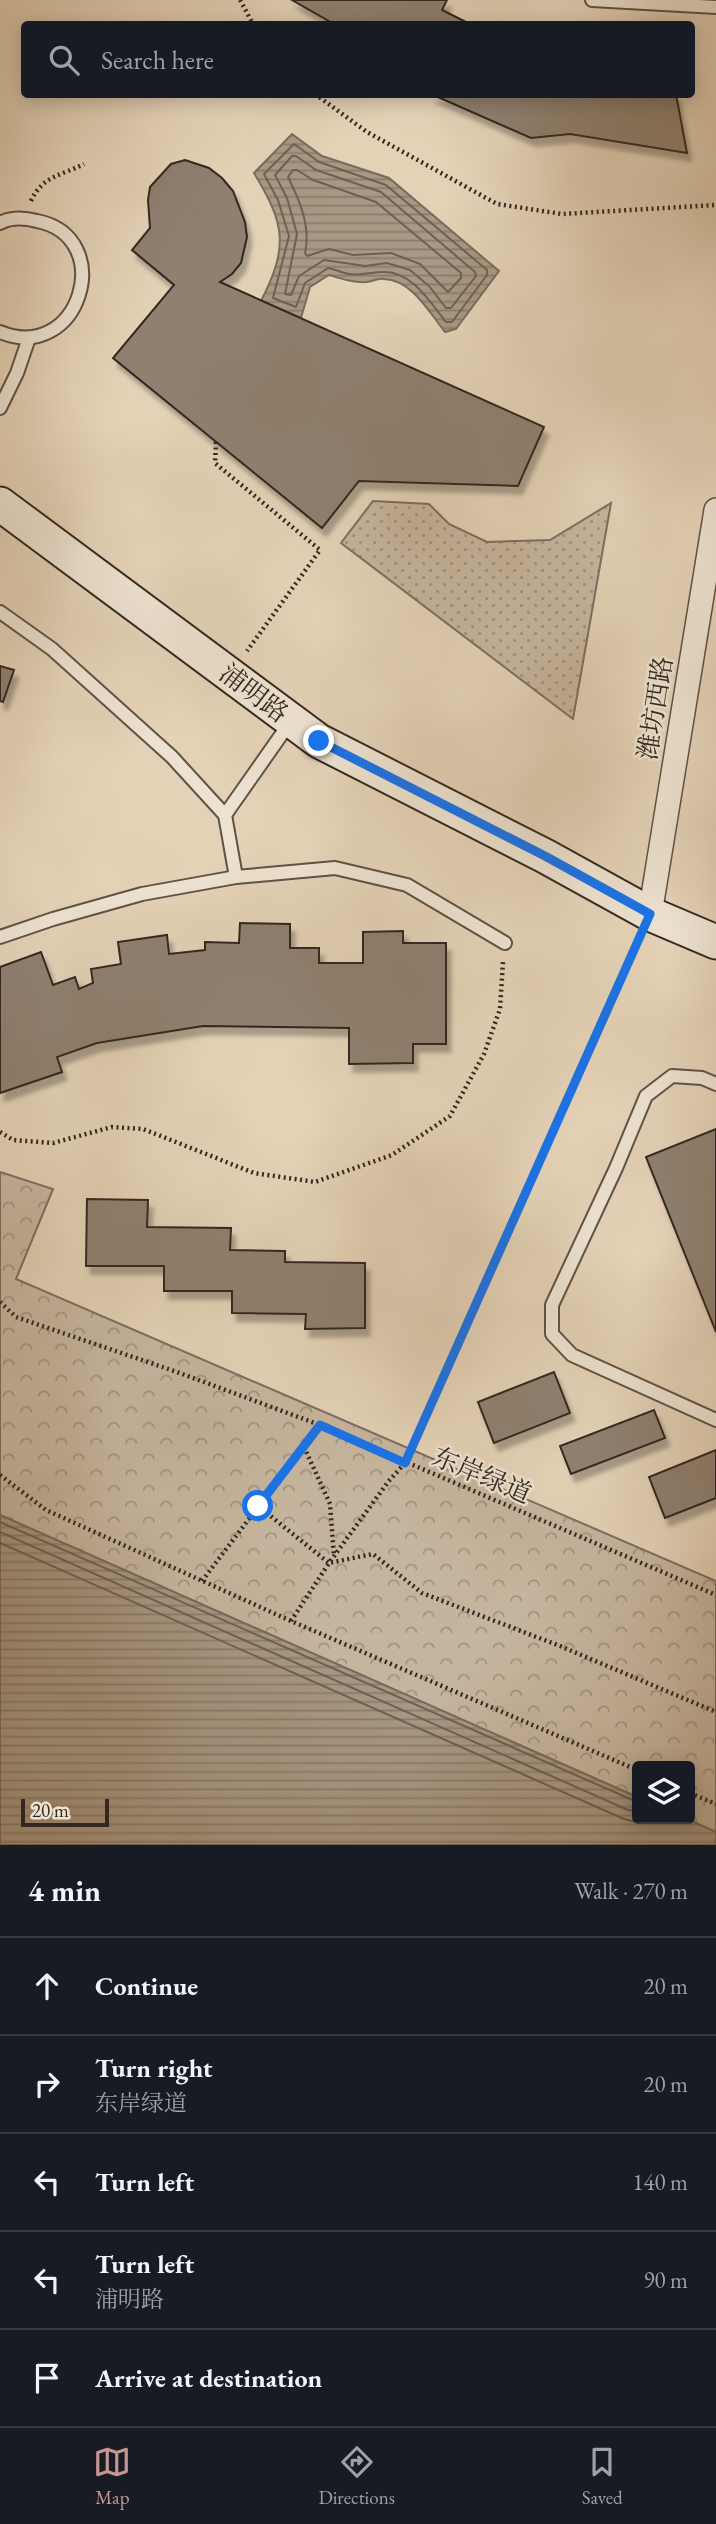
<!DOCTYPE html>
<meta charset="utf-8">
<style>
body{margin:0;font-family:"EB Garamond","Noto Serif SC",serif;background:#242831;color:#f1f3f6}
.controls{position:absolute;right:21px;bottom:21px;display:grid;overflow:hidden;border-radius:7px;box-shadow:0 4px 18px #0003}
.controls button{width:63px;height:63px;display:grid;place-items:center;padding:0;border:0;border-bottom:2px solid #363941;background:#171b24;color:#f1f3f6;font:35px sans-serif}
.scale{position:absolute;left:21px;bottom:18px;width:88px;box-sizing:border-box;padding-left:7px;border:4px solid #332821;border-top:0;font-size:19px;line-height:24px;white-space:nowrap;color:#332821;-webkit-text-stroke:5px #ede2d0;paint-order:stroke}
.stop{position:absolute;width:21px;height:21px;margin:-16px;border:5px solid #1a73e8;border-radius:50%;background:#fff}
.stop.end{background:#1a73e8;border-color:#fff;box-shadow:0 2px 7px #0008}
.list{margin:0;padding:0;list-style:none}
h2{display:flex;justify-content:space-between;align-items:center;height:91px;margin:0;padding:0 28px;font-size:30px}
h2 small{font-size:23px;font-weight:400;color:#9ea1a6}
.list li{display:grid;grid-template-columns:46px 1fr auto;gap:21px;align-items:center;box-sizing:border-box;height:98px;padding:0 28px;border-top:2px solid #363941}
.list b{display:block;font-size:26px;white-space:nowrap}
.list p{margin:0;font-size:23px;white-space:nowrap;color:#9ea1a6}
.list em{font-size:23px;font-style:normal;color:#9ea1a6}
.icon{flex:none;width:38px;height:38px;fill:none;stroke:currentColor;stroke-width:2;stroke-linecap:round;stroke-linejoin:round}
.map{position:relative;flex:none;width:716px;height:1845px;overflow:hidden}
.search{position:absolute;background:#171b24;box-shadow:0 4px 18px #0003;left:21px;right:21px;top:21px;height:77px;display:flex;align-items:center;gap:18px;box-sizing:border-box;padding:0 24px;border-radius:7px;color:#9ea1a6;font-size:26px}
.sheet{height:581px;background:#171b24}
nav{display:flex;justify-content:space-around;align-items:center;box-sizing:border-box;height:98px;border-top:2px solid #363941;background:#171b24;font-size:19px;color:#9ea1a6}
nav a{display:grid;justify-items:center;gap:4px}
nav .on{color:#c59692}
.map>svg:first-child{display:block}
.grass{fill:url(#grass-dots);stroke:#7c6e60;stroke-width:2}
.park{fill:url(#park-crowns);stroke:#7c6e60;stroke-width:2}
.water{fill:url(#water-rules);stroke:#796b5c;stroke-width:2}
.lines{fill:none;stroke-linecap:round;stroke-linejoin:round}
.shore{stroke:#6e6052;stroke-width:2}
.building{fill:#8f806f;stroke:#332821;stroke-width:2;filter:url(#shadow)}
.service-casing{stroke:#5f5246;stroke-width:16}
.minor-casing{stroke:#5f5246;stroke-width:26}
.secondary-casing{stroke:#332821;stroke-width:37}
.path{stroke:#332821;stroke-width:4.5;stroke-dasharray:2 3.5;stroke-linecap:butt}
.service{stroke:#ede2d0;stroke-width:12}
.minor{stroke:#ede2d0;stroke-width:23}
.secondary{stroke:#ede2d0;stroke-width:33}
.route{stroke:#1a73e8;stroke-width:9}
.labels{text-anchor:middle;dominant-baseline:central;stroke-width:5;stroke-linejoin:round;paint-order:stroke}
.street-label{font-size:26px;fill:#332821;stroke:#ede2d0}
</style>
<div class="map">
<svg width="716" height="1845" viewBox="0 0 716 1845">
<defs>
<pattern id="grass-dots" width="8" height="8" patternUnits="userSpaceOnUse" patternTransform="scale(1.75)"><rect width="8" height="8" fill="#c6b59e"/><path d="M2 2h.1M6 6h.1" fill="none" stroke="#a19380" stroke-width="1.8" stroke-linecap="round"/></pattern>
<pattern id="park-crowns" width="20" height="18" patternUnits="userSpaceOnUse" patternTransform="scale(1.75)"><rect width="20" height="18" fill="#c6b59e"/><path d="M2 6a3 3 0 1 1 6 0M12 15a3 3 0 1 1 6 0" fill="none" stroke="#a19380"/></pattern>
<pattern id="water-rules" width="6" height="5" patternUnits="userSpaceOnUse" patternTransform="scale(1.75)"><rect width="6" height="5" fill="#a89884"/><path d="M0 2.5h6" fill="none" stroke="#897c6c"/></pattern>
<filter id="shadow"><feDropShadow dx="4.5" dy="8" stdDeviation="2" flood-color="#0004"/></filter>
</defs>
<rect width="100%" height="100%" fill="#e4d2b7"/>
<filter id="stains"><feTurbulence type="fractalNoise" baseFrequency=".00286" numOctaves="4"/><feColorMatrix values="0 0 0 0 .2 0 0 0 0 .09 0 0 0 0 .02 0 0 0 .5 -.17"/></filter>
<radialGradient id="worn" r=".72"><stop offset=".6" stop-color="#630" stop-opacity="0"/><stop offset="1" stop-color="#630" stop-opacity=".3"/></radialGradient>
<polygon class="grass" points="373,501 429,504 449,524 487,542 550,540 611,503 573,719 341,543"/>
<polygon class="park" points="0,1172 53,1189 16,1279 716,1581 716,1832 687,1819 690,1819 690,1766 637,1766 637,1797 0,1515"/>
<g class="water">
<path d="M292,134L322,156L389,178L499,271L456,329L445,332C429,312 412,280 384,279C378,278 373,281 367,282C354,283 342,279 329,275L310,287L301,318L261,301C289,246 285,224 254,173Z"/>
<polygon points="0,1515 637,1797 637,1819 687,1819 716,1832 716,1845 0,1845"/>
</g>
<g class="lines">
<g class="shore">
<path d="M294,144L319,162L386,185L487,270V275L452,322H446C430,302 412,271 383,272C371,272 361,276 349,274C342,273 335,269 328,268L305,283L296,307L273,298L289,236L278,200L264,174Z"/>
<polygon points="292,156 296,156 316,170 381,192 475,272 476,276 451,308 446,308 429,286 410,270 387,263 365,266 324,260 299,276 291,295 285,294 297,234 287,198 275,175"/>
<path d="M293,170H297L313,180L376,202L461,273V278L448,292L420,264L391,253L353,255L329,249L307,256L305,253C311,227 300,201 288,177Z"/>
<polyline points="0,1522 637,1802"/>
<polyline points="0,1532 628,1810 637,1811"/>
<polyline points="0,1543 624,1819 636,1822 648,1819"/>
</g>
</g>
<g class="building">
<polygon points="292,0 447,0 442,10 470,24 334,24"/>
<polygon points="431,94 676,94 687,153 570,134 531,138"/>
<polygon points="185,160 209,168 222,178 233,191 245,222 247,237 241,263 232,274 220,282 544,427 518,486 359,481 322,528 113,358 174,285 132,250 150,228 148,200 150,187 171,164"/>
<polygon points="0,666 14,670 3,702 0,701"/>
<polygon points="240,923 290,924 290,948 319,948 319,963 363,963 363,932 403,931 403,943 446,943 446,1044 413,1044 413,1063 349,1064 349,1028 203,1026 97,1043 57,1057 62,1072 0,1093 0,967 41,952 53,985 75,977 79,989 93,983 91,969 121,964 118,942 167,935 169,954 205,950 205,942 239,943"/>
<polygon points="716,1129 716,1332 646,1157"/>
<polygon points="87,1199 148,1200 147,1227 231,1228 230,1250 285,1251 285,1262 365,1263 365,1328 305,1329 306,1314 232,1313 232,1291 164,1291 164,1266 86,1266"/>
<polygon points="554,1372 570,1413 494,1443 478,1402"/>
<polygon points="654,1410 665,1438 571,1474 560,1446"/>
<polygon points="716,1450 716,1498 665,1518 649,1477"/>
</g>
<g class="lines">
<g class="service-casing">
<g id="service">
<polyline points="592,0 716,7"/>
<path d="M0,223C11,217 25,218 37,221C118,237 80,365 0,332"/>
<polyline points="0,408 17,373 29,338"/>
<polyline points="0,612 52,649 172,757 225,815 236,877"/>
<polyline points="225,815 291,721"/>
<polyline points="0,937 53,919 142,894 236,877 335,868 407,885 505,943"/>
<polyline points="716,1084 702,1078 672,1076 646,1096 616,1168 552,1305 552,1334 572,1355 716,1420"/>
</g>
</g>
<g class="minor-casing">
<polyline id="minor" points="650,914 716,510"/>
</g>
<g class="secondary-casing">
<polyline id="secondary" points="0,504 319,741 545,856 650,914 716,942"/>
</g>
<g class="path">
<polyline points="240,0 253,24"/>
<polyline points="315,94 367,132 497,204 562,214 716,205"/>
<path d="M31,201C43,175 61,176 84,164"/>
<polyline points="216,442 215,463 320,550 247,651"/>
<polyline points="0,1132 13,1140 53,1143 112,1127 143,1129 254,1173 315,1182 392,1155 450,1116 484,1054 500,1009 503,962"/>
<polyline points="0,1302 16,1317 177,1372 320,1425 716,1595"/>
<polyline points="304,1447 330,1504 334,1556"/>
<polyline points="0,1475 46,1510 291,1621 637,1770"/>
<polyline points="258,1506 329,1563 388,1482 405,1463 637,943"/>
<polyline points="202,1581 320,1425"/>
<polyline points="291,1621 329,1563 373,1554 422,1593 560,1646 716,1712"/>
<polyline points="690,1793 716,1804"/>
</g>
<use href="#service" class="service"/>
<use href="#minor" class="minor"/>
<use href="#secondary" class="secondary"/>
</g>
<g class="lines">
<polyline class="route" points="258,1506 320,1425 405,1463 650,914 545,856 319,741"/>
</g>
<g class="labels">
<g class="street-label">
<text transform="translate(254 693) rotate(37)">浦明路</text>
<text transform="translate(655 708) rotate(-81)">潍坊西路</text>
<text transform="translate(482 1475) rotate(23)">东岸绿道</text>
</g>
</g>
<rect width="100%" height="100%" filter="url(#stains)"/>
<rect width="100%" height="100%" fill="url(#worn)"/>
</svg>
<div class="controls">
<button><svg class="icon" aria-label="layers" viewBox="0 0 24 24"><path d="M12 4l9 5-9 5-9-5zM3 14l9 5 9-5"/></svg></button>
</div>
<div class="scale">20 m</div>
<div class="stop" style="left:258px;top:1506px"></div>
<div class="stop end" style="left:319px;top:741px"></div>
<div class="search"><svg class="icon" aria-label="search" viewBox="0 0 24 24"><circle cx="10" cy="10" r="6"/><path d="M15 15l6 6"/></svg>Search here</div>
</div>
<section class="sheet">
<h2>4 min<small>Walk · 270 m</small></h2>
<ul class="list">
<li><svg class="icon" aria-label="ahead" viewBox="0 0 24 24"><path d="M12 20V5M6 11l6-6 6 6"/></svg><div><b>Continue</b></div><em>20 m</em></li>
<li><svg class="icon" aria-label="right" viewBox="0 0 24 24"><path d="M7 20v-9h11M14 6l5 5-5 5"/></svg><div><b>Turn right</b><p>东岸绿道</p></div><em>20 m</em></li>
<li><svg class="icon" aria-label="left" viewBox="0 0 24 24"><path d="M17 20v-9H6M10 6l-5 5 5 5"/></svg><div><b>Turn left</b></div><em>140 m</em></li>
<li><svg class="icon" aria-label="left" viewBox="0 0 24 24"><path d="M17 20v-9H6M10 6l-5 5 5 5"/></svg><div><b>Turn left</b><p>浦明路</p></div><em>90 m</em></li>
<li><svg class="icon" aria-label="arrive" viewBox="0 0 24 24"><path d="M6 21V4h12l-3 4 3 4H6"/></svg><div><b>Arrive at destination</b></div></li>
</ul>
</section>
<nav>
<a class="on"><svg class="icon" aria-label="map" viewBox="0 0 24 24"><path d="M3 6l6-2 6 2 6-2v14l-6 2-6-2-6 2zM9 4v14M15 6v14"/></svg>Map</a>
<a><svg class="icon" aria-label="directions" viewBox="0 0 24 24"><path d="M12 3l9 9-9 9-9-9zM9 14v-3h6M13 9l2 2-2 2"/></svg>Directions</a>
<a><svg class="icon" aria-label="saved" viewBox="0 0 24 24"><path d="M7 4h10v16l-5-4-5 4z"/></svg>Saved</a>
</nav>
